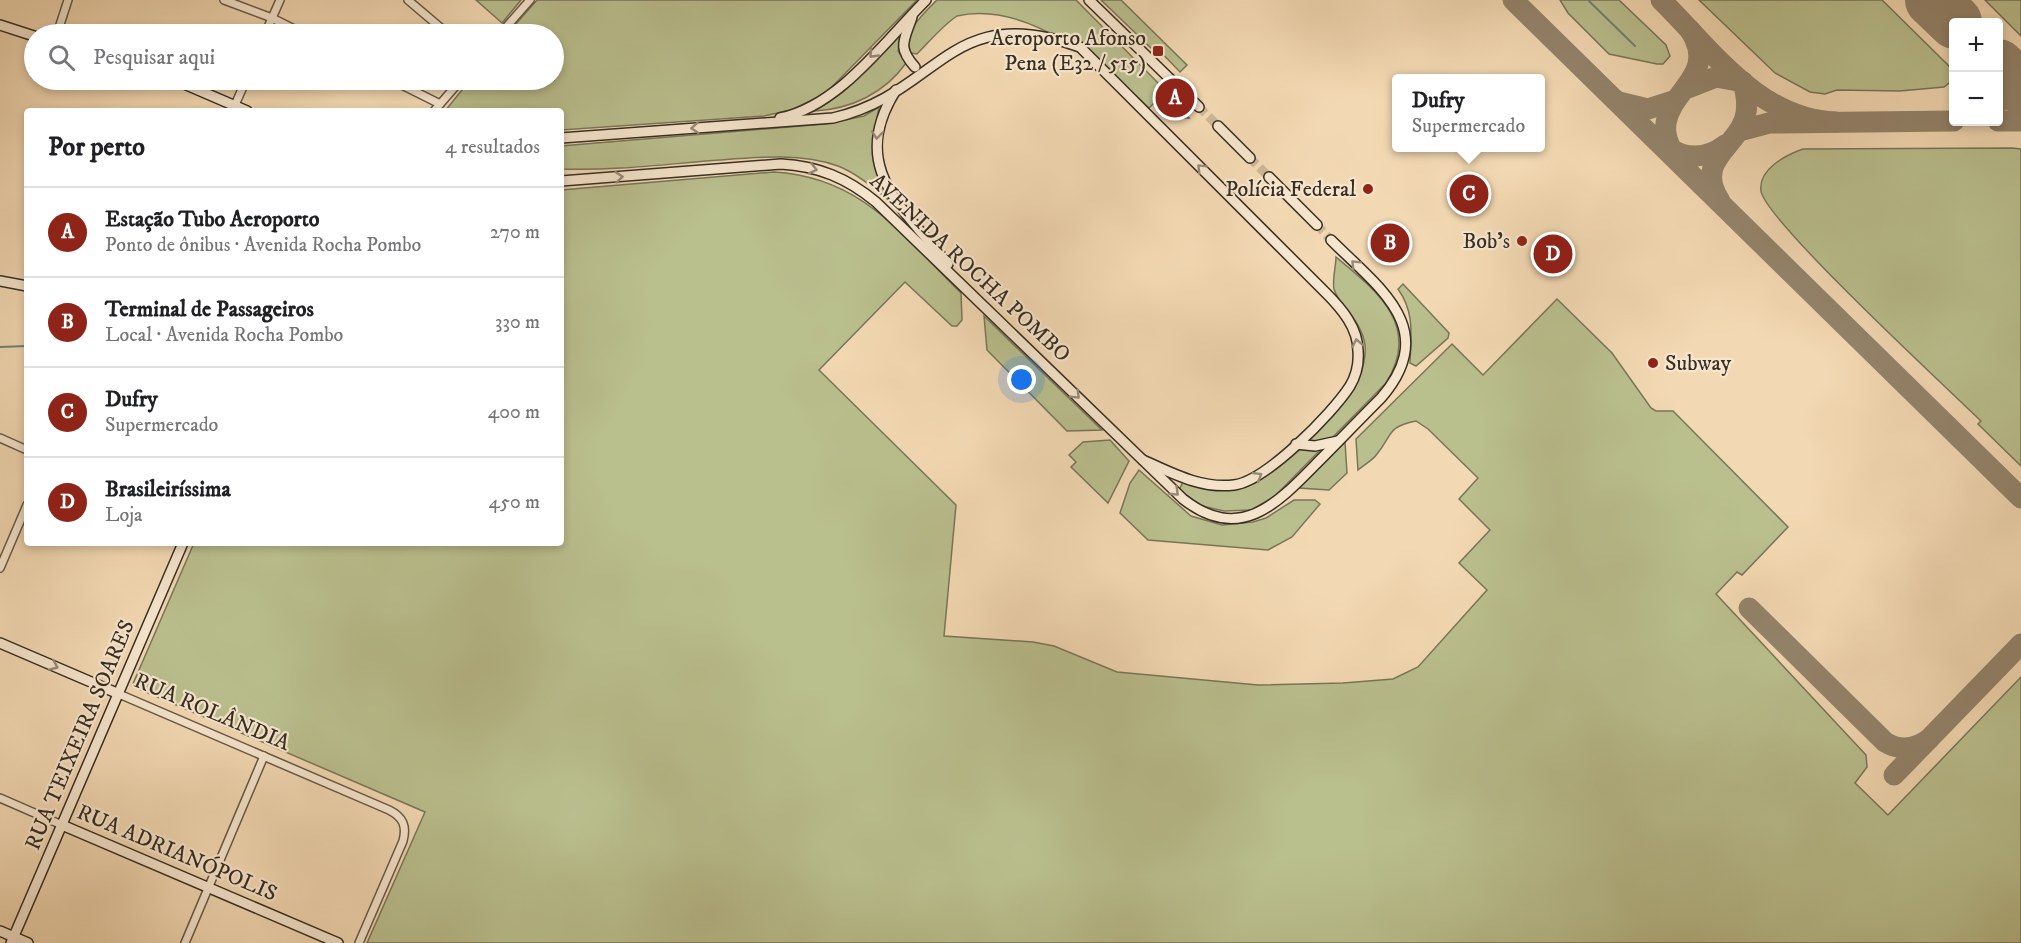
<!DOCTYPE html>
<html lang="pt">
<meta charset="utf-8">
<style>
body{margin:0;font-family:"IM FELL DW Pica",serif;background:#f2f2f2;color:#202124}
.controls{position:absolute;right:18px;top:18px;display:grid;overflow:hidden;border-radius:6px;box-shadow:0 3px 9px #0003}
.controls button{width:54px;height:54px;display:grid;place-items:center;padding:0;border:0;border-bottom:2px solid #e0e0e0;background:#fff;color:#202124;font:30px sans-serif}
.you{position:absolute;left:1022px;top:380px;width:21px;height:21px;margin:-15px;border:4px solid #fff;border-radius:50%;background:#1a73e8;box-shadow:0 0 0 9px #1a73e833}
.badge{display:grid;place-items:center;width:39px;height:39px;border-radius:50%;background:#8f2418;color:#fff;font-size:20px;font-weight:700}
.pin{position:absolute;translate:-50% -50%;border:3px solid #fff;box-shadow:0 2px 6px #0006}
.popup{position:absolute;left:1392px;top:74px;width:153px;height:78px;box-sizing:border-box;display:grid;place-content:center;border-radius:6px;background:#fff;filter:drop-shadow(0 2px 4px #0005);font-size:20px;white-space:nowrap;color:#757577}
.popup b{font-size:22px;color:#202124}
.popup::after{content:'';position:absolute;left:50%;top:100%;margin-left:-12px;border:12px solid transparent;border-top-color:#fff}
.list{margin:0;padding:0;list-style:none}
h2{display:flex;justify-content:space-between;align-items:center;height:78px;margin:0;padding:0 24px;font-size:26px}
h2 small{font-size:20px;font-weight:400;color:#757577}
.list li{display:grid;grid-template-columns:39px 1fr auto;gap:18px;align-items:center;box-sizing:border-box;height:90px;padding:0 24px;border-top:2px solid #e0e0e0}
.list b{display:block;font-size:22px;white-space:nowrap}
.list p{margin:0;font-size:20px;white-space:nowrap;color:#757577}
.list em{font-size:20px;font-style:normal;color:#757577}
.icon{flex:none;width:33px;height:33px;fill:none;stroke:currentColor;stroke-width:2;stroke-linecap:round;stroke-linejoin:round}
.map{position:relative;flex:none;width:2021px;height:943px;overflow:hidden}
.search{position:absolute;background:#fff;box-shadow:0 3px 9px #0003;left:24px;top:24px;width:540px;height:66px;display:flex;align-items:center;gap:15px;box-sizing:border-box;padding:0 21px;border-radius:33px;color:#757577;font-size:22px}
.panel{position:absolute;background:#fff;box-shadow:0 3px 9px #0003;left:24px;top:108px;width:540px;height:438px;border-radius:6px}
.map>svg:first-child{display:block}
.green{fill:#babf8e;stroke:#787659;stroke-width:1.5}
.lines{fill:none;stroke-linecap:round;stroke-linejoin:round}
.stream{stroke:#738274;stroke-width:2}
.taxiway{stroke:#94846c;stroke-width:21}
.runway{stroke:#94846c;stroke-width:54}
.secondary-tunnel{stroke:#cdb796;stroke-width:9;stroke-dasharray:9 4.5;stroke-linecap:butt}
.street-casing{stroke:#655948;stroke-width:10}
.secondary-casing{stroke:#362e24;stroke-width:12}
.street{stroke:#f7e6ce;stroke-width:7}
.secondary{stroke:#f7e6ce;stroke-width:9}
.oneway{stroke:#968a79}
.poi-dot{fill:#8f2418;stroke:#f7e6ce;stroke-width:2}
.labels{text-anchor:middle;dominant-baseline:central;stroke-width:4.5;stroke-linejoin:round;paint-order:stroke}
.poi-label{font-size:22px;fill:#362e24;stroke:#f7e6ce;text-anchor:end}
.street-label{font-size:22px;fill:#362e24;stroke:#f7e6ce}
</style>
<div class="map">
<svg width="2021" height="943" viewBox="0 0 2021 943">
<rect width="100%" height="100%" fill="#f3d9b3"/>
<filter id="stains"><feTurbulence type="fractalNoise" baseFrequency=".00333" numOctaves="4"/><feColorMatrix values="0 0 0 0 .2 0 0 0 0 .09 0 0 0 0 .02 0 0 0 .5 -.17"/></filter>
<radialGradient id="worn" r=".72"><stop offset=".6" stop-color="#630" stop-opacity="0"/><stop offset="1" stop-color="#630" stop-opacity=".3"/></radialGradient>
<g class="green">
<polygon points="476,0 521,0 502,23"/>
<polygon points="537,0 917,0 825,94 791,110 764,116 561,130 561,111 445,111 470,80 554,80 554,34 507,34"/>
<path d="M937,0H1076L1165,90L1163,93L1189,118H1180L1159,98L1149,108C1104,65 1027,0 957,16C942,26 930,41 917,54L911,53C902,32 923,14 937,0Z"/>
<polygon points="1101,0 1121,0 1187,65 1180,72 1155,46 1152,49"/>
<polygon points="1560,0 1619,0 1666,45 1670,56 1663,64 1657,64 1609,54 1568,13"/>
<polygon points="1699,0 1882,0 1948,65 1952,70 1953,80 1944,87 1900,91 1837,90 1825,94 1810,92 1775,73"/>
<polygon points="1985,0 2021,0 2021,36"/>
<path d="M901,33L898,51L906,63C885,93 851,109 815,111L843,92Z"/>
<path d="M879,107C871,146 874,166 891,202C875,189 858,174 838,166C802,153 758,157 720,160C667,164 614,171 561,169V146L825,124L864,116Z"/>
<path d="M2012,148L2021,149V466L1978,424L1981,421C1948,389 1765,220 1761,191C1758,169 1786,155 1803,149Z"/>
<path d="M774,172C862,177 902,235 961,293L962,320L957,326H952L905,282L819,370L956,505L944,636L1033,642L1054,646L1117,672L1258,685L1343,683L1393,679L1418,667L1487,590L1459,563L1490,530L1459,499L1478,478L1428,429L1416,421C1386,427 1393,435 1377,454C1373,460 1364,465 1358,470L1356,439L1452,344L1483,375L1557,299L1612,353L1651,408L1656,411H1673L1788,527L1742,575L1737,572L1716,594L1866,755L1867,767L1855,783L1888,815L2021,677V943H367L425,812L132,686L194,543H561V190Z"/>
<path d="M1336,257C1377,291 1422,326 1386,383L1275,496L1251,510L1224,511L1202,506L1179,490L1183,482C1205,488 1234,494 1255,483C1273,474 1347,399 1358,380C1363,370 1366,356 1365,345C1361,318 1339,307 1334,289C1332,281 1336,266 1336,257Z"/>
<path d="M1403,284L1449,333L1448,338L1416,366L1410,363C1411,335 1415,313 1398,289Z"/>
<polygon points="984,316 1102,430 1067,431 987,350"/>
<polygon points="1110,440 1129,461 1108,503 1071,467 1076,462 1069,455 1083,442"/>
<polygon points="1345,442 1347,473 1329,490 1299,488"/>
<polygon points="1139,470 1191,516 1222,525 1253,522 1266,518 1294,500 1315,500 1320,504 1292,537 1268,550 1148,540 1120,513 1130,483"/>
</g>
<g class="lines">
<g class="stream">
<polyline points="1588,0 1635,46"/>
<polyline points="0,347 27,346"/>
</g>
<g class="taxiway">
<polyline points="1513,0 2021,498"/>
<path d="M1661,0C1711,49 1759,120 1836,122"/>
<polyline points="1998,70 2003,89 1998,103"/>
<polyline points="1688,88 1716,77 1743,82"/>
<polyline points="1619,102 1648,109 1676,100"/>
<polyline points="1998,121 2021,121"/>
<polyline points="1739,131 1769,123 1954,121"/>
<path d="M1667,147C1687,160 1707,159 1725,145"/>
<path d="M1674,155C1669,144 1664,135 1666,123C1672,88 1718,74 1690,30"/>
<path d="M1720,201C1695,163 1732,149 1743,123C1749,110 1747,96 1743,82"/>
<path d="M1749,608L1885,742C1899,751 1915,749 1929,739"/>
<polyline points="1894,775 2021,644"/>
</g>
<g class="runway">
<polyline points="1932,0 1955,22"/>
<polyline points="1998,66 2021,87"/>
</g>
<g class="secondary-tunnel">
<polyline points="1199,107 1218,126"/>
<polyline points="1250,158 1269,177"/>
<polyline points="1317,225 1331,240"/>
</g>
<g class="street-casing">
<g id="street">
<polyline points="224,0 272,18 304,34"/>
<polyline points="408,0 448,34"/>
<polyline points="57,34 68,0"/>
<polyline points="265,34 280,0"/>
<polyline points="500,34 530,0"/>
<polyline points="392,80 440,104"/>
<polyline points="235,105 246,80"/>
<polyline points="434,111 461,80"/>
<polyline points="0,438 27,450"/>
<polyline points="0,568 27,505"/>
<path d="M119,694L389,810C403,817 407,826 403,841L359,943"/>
<polyline points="0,798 62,825"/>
<polyline points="185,943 264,756"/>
</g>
</g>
<g class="secondary-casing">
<g id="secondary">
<polyline points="1089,0 1199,107"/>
<path d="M912,17C904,41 897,47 915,67"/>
<polyline points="0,25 34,36"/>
<polyline points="175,80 247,111"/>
<path d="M896,90C848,166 901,206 948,264"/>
<path d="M780,118C839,106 885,41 926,0"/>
<polyline points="1218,126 1250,158"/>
<path d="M561,138L833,118C941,93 948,0 1080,47L1326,293C1342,309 1358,328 1358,351C1359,363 1356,376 1350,386C1332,414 1266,481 1234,485C1201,489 1172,473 1143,460"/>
<polyline points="1269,177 1317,225"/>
<path d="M561,181L781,164C818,166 847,178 876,202L1183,499C1239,543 1276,505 1316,464C1338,442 1359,420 1381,398C1441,329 1379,288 1331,240"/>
<polyline points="0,281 27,286"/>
<polyline points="1296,444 1315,446 1338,441"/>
<polyline points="0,643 119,694"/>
<polyline points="62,825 338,943"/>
<polyline points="0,931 28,943"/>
<polyline points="11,943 183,543"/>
</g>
</g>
<use href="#street" class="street"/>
<use href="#secondary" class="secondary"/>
</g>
<defs><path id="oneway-chevron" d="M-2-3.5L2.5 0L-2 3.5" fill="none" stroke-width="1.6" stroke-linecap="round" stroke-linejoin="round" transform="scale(1.5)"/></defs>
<g class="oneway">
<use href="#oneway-chevron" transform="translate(873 54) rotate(134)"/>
<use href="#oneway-chevron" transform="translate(695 128) rotate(175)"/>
<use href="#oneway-chevron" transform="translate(877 135) rotate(96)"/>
<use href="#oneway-chevron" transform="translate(1201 168) rotate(-135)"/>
<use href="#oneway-chevron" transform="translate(813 169) rotate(13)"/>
<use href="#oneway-chevron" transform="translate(619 177) rotate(-5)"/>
<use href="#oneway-chevron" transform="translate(1355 264) rotate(-135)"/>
<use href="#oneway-chevron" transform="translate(1357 343) rotate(-101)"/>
<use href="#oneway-chevron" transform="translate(1076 395) rotate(45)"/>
<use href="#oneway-chevron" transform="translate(1258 476) rotate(-30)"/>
<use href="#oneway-chevron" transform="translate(1175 492) rotate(44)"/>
<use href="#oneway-chevron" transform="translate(54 666) rotate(23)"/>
</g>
<g class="poi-dot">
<rect x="1152" y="45" width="12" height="12" rx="3"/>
<circle cx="1368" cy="189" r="6"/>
<circle cx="1522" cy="241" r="6"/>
<circle cx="1653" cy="363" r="6"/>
</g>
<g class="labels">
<g class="poi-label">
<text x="1146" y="38">Aeroporto Afonso<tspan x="1146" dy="25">Pena (E32 / 515)</tspan></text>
<text x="1356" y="189">Polícia Federal</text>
<text x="1510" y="241">Bob's</text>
<text x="1665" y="363" text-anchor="start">Subway</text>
</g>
<g class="street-label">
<text transform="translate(970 268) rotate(43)">AVENIDA ROCHA POMBO</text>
<text transform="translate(212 712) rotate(23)">RUA ROLÂNDIA</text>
<text transform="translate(80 735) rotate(-67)">RUA TEIXEIRA SOARES</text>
<text transform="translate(177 853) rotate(23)">RUA ADRIANÓPOLIS</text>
</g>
</g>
<rect width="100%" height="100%" filter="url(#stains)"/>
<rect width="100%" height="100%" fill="url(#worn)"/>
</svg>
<div class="controls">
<button>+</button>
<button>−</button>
</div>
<div class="you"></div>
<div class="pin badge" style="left:1175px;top:98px">A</div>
<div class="pin badge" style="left:1390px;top:243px">B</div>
<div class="pin badge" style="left:1469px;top:194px">C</div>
<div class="popup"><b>Dufry</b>Supermercado</div>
<div class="pin badge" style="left:1553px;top:254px">D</div>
<div class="search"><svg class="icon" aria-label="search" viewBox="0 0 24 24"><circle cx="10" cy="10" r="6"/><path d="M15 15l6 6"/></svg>Pesquisar aqui</div>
<section class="panel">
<h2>Por perto<small>4 resultados</small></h2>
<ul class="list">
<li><span class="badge">A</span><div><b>Estação Tubo Aeroporto</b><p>Ponto de ônibus · Avenida Rocha Pombo</p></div><em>270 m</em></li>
<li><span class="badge">B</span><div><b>Terminal de Passageiros</b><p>Local · Avenida Rocha Pombo</p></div><em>330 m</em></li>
<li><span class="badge">C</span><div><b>Dufry</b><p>Supermercado</p></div><em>400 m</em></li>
<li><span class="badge">D</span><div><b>Brasileiríssima</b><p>Loja</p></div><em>450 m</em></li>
</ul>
</section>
</div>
